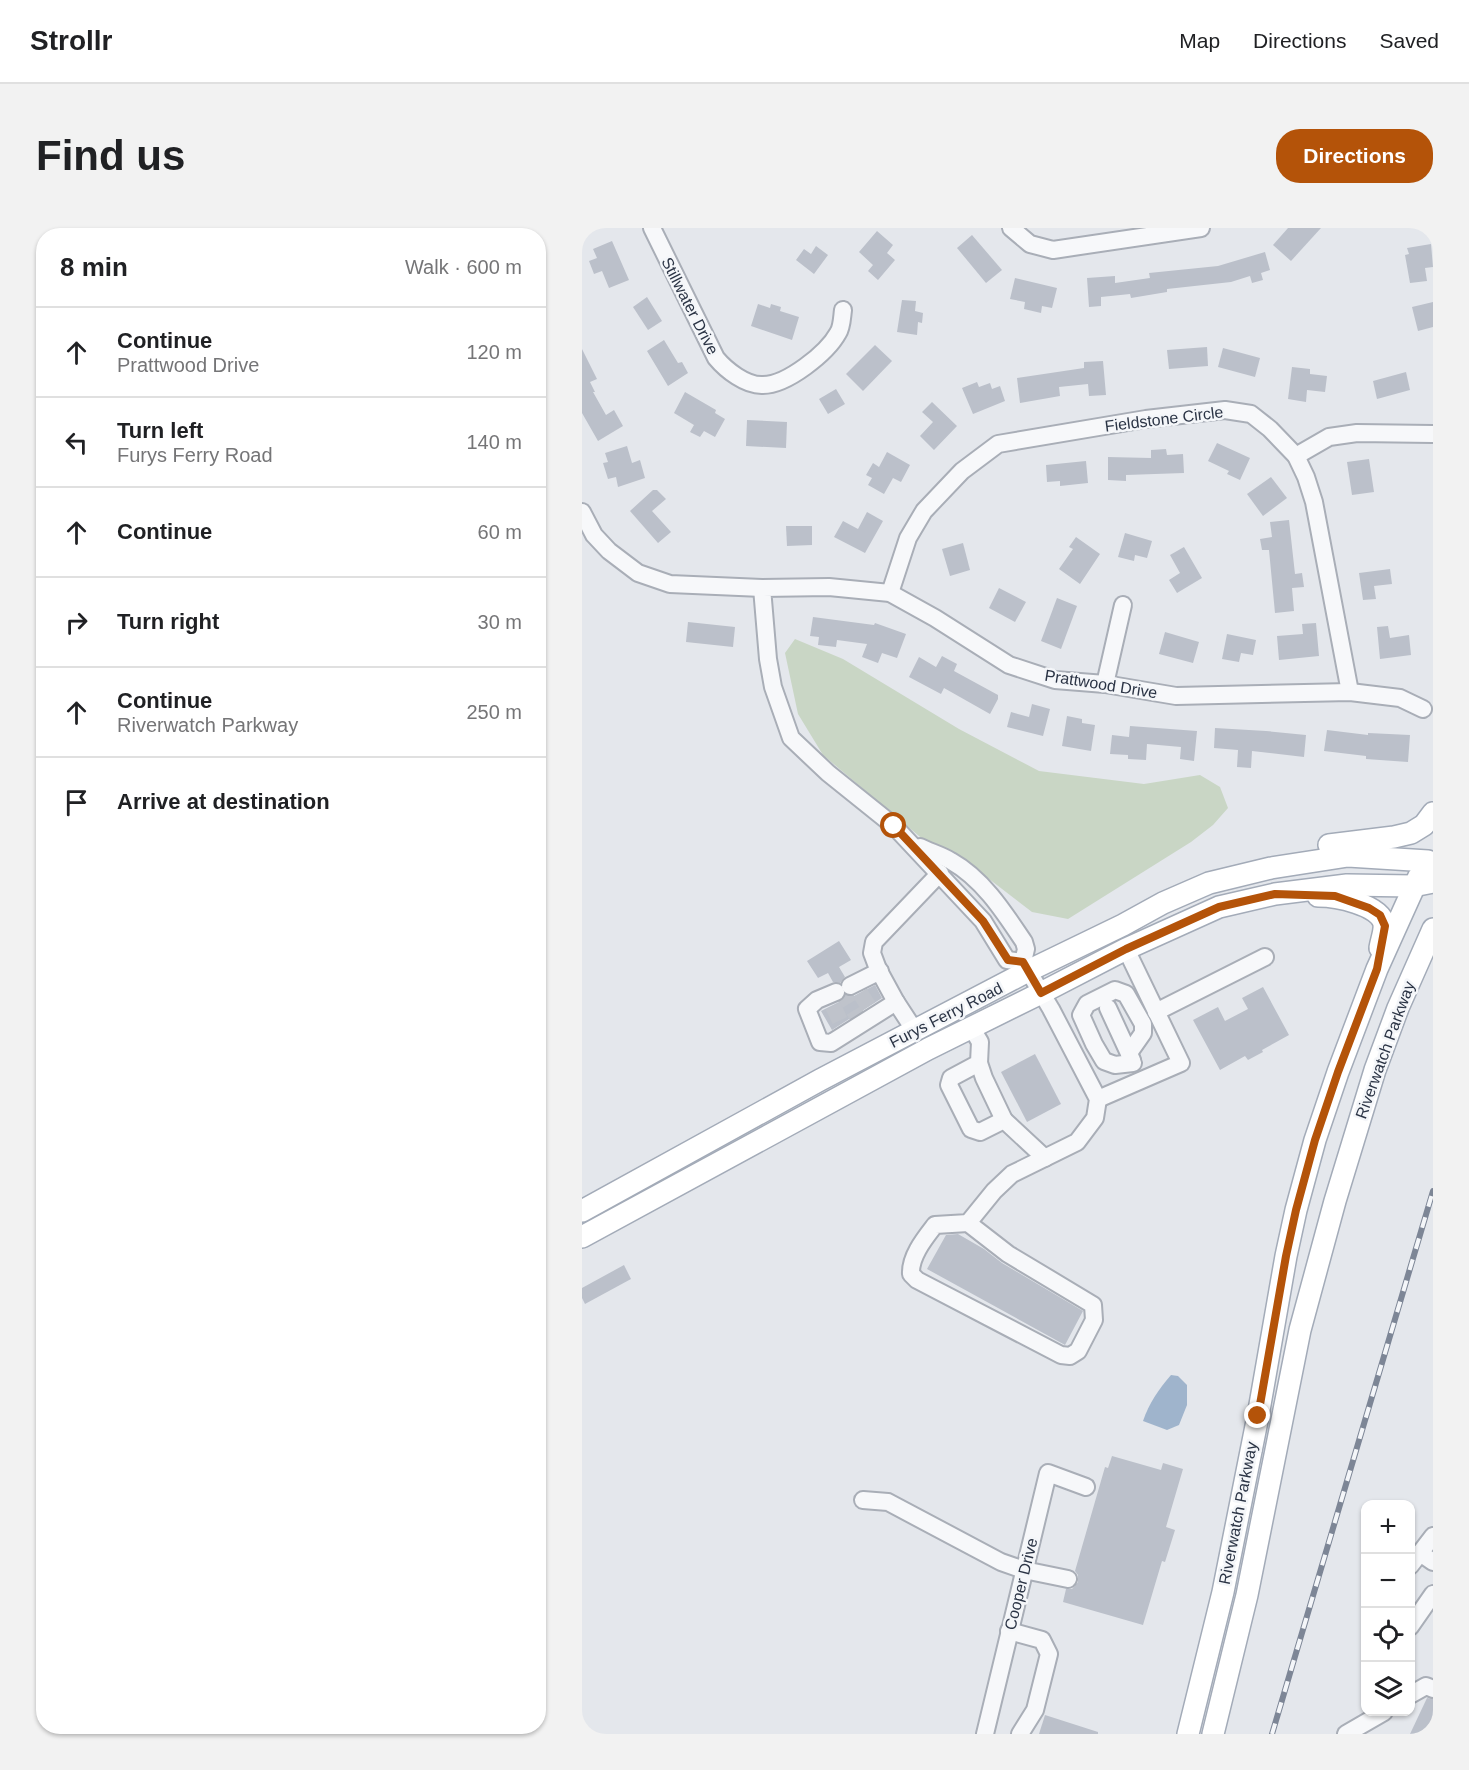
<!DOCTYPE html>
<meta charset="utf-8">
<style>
body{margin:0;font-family:Helvetica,sans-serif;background:#f2f2f2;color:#202124}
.controls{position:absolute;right:18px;bottom:18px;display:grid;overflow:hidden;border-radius:12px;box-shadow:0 2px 4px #0004}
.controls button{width:54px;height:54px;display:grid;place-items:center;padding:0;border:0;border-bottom:2px solid #e0e0e0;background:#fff;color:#202124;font:30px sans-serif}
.stop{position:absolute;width:18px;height:18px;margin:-14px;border:4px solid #b45309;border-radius:50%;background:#fff}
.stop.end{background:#b45309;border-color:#fff;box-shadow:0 2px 6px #0008}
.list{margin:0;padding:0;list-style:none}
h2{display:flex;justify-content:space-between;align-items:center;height:78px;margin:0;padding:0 24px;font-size:26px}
h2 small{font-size:20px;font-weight:400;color:#757577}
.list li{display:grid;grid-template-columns:39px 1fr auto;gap:18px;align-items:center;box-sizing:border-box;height:90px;padding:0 24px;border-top:2px solid #e0e0e0}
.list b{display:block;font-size:22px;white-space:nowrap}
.list p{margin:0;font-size:20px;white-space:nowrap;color:#757577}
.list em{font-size:20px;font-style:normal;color:#757577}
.icon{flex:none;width:33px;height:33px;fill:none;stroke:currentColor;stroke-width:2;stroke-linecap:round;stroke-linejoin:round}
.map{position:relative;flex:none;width:851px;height:1506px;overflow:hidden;border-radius:24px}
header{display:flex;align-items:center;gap:36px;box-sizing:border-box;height:84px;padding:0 30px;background:#fff;border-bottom:2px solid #e0e0e0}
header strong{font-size:28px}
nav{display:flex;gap:33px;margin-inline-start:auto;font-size:21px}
.intro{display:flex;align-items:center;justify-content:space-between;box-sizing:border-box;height:144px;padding:0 36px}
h1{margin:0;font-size:42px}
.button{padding:15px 27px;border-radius:24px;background:#b45309;color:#fff;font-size:21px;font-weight:700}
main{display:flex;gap:36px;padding:0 36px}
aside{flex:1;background:#fff;border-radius:24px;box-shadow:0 2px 4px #0004}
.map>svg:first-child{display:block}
.green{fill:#c9d6c5}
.water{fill:#9fb4cc}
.building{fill:#bbc0ca}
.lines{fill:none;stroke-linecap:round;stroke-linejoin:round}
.minor-tunnel{stroke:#bfc3cb;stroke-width:16;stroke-dasharray:16 8;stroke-linecap:butt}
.minor-casing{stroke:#a9aeb7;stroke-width:20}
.major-casing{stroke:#a3abb8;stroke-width:24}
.minor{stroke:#f7f8fa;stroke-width:16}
.major{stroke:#fff;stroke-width:21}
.rail-casing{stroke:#7d8696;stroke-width:6}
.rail{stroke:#f4f6f9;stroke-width:4;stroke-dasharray:11;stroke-linecap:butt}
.route{stroke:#b45309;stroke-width:8}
.labels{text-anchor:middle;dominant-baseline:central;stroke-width:5;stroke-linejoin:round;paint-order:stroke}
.street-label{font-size:16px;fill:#2b3445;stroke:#f4f6f9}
</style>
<header>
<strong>Strollr</strong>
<nav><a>Map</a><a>Directions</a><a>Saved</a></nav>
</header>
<div class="intro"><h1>Find us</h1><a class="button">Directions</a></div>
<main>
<aside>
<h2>8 min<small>Walk · 600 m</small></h2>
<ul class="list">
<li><svg class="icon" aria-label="ahead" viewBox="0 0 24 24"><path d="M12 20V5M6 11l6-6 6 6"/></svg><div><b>Continue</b><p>Prattwood Drive</p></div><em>120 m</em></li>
<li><svg class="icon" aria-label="left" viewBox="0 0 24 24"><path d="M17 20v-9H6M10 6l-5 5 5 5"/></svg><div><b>Turn left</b><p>Furys Ferry Road</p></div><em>140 m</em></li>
<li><svg class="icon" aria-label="ahead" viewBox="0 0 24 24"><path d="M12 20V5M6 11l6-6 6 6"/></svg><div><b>Continue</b></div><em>60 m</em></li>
<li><svg class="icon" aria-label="right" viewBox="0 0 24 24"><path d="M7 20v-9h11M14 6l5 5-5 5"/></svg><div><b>Turn right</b></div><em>30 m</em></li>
<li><svg class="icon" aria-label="ahead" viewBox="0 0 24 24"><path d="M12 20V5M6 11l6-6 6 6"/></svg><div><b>Continue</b><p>Riverwatch Parkway</p></div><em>250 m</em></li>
<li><svg class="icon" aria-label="arrive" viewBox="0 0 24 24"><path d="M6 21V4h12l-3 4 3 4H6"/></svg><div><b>Arrive at destination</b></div></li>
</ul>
</aside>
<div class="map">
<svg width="851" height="1506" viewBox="0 0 851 1506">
<rect width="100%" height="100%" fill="#e4e7ec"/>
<polygon class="green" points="213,411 261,431 377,501 457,543 562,556 618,547 638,559 646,580 631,597 609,614 486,691 450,684 398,644 350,619 241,527 216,486 203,425"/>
<path class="water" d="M589,1147L596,1148L605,1157V1177L597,1197L585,1202L561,1193C567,1175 577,1161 589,1147Z"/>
<g class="building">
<polygon points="706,0 739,0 709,33 691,17"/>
<polygon points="295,3 311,17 305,25 313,32 296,52 286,43 291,37 277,24"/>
<polygon points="390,7 420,42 404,55 375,20"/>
<polygon points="30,13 47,52 27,60 20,43 12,46 7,33 15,30 11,21"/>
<polygon points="849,16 851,39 843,40 845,53 828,55 823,27 827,26 825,20"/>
<polygon points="234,18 246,27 232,46 214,32 222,21 229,26"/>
<polygon points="683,24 688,42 679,45 681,52 670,55 668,48 649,54 585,61 585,64 549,70 548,66 519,69 519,78 507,79 505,50 533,48 533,55 568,50 567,45 636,38"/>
<polygon points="433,50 475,60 470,80 460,78 459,85 442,81 443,74 428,71"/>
<polygon points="65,69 80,93 66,102 51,79"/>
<polygon points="320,72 334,73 333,83 341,85 340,95 336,94 335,107 315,104"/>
<polygon points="851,74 851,99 836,103 830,79"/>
<polygon points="176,76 188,80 189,76 199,79 198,83 217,89 210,112 169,98"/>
<polygon points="82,112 96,135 100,134 106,145 86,158 65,123"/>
<polygon points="293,117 310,133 281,163 264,146"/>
<polygon points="625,119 626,138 587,141 585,122"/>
<polygon points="641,120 678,130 673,149 636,139"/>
<polygon points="0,121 15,151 8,154 13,164 11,164 24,187 32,182 41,198 16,213 0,185"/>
<polygon points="521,133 524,167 507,168 506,156 477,159 478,168 438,175 435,150 502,140 502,134"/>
<polygon points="710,139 728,141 728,146 745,148 743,164 725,162 724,174 706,171"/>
<polygon points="824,144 828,162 795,171 791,153"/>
<polygon points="395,154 397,159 408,155 410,161 418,158 423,173 391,186 380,160"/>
<polygon points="254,161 263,176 246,186 237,171"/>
<polygon points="103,164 134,182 133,185 143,191 133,209 122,203 118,209 108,204 112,197 92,185"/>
<polygon points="350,174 375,198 352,222 338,208 351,194 340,184"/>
<polygon points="165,192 205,194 204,220 164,218"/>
<polygon points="635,215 668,230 658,252 645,246 647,243 626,233"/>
<polygon points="45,218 50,235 58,232 63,250 36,259 34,249 26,251 21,235 26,234 23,225"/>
<polygon points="584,221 585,227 601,226 602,245 544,247 544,253 526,252 526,229 569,230 569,222"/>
<polygon points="305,224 328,237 319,254 311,250 302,266 286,257 290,250 284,247 291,235 297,239"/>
<polygon points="787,231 792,264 770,267 765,234"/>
<polygon points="504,233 506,255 478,258 478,253 465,254 464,237"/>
<polygon points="689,249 705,270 681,288 665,266"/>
<polygon points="71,262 75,262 84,271 70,283 89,304 76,315 48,283"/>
<polygon points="285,284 301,293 283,325 252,309 261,293 276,301"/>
<polygon points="707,292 713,346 720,345 722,359 710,360 712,383 693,385 687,322 680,322 678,311 690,309 688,294"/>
<polygon points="204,298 230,298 230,317 205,318"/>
<polygon points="543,305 570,313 565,330 553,327 552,333 536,329"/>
<polygon points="494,309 518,326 498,356 477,341 491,321 487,319"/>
<polygon points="381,315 388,342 368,348 360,321"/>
<polygon points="602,319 620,350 595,365 587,352 598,345 588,327"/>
<polygon points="808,341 810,356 792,358 794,371 781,372 777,345"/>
<polygon points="417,360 444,374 433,394 407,380"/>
<polygon points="475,370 495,378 479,421 459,413"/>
<polygon points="231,389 292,397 293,395 324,406 315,430 300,425 296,435 280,429 285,416 255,412 254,419 236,417 237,409 228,408"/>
<polygon points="106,394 153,399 151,419 104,414"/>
<polygon points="734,395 737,428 697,432 695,408 721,406 720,396"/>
<polygon points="806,398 808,410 827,407 829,427 798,431 795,399"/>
<polygon points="583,404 617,414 611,435 577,426"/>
<polygon points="645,406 674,412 671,427 659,425 657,434 640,431"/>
<polygon points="360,428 375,436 372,443 416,467 416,471 408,486 362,460 359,466 327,449 337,429 354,439"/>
<polygon points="450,476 468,481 461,508 425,499 429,484 447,489"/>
<polygon points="485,488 500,491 500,495 513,497 509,523 480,518"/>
<polygon points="548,498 615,503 612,533 598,531 599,519 565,516 564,532 546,531 546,527 528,526 530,507 547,509"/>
<polygon points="633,500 684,503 724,507 722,529 670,523 669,540 655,539 656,522 632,520"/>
<polygon points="745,502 786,507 786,505 828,507 826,534 784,531 784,528 742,523"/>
<polygon points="257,713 269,732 257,739 263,749 258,755 251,754 246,745 236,750 225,733"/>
<polygon points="293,757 300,770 250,802 239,783 259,773 264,767 272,768"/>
<polygon points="681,759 707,807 680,822 681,824 666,832 663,828 638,842 611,792 636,779 643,793 666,781 660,770"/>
<polygon points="453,826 479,876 445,894 419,844"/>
<polygon points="376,1006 402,1021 420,1035 501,1083 483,1117 345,1041 364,1007"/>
<polygon points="42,1037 49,1051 3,1076 0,1070 0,1060"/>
<polygon points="530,1228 579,1242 581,1235 601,1241 584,1299 593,1302 583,1334 580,1333 561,1397 481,1374 484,1361 490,1361 496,1354 496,1347 493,1343 523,1239 526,1240"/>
<polygon points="845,1470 851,1471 851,1506 828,1506"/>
<polygon points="463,1487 516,1504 516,1506 457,1506"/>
</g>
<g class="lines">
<g class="minor-tunnel">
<polyline points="259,762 275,788"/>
<polyline points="278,765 289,782"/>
<polyline points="251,778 260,797"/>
</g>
<g class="minor-casing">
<g id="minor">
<path d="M70,0L134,130C144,142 164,158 181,157C205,157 245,125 256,105C260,99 260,89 261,82"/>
<polyline points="429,0 448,16 471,22 619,0"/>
<polyline points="714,228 747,209 775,205 851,206"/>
<polyline points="0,284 12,307 27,323 56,345 88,356 180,360"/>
<polyline points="308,365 326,310 342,283 380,243 416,216 564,191 643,182 669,186 688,201 714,228 724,249 732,274 768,464"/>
<polyline points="523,456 541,377"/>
<path d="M338,619C348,624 359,627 369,633C401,651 422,684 442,714L444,721L441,734L469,781L516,871L513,890L495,914L430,946L412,963L386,995L426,1026L511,1077L512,1092L496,1123L488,1128L479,1127L335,1052L329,1046C328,1028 343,1010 353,997L386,995"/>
<polyline points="441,734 425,732 401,693 312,598 246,545 209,510 191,459 186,431 180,360 247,359 308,365 353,390 427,437 473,452 523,456 594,468 768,464 818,470 841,481"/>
<polyline points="268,758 298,743"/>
<polyline points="254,764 235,772 225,781 238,814 249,815 314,774 296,741 290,725 292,714 358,645"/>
<polyline points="314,774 333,803"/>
<polyline points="526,780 550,832"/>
<polyline points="574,784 683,729"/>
<polyline points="389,799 398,814 397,835 369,850 367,857 389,901 398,904 422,892 463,930"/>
<polyline points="547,825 561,805 561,796 544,766 533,762 505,776 499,787 512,816 522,833 533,837 551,835"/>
<polyline points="397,835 402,850 422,892"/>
<polyline points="516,871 599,835 544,721"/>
<polyline points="281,1272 306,1274 419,1334 442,1342 486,1351"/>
<polyline points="851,1308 838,1325 851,1334"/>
<polyline points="828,1338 838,1325"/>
<polyline points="828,1399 851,1366"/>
<polyline points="427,1403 460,1412 467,1426 453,1482 438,1506"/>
<polyline points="828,1467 844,1458 851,1461"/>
<polyline points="403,1506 466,1245 504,1259"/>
<polyline points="764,1506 802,1484"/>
</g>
</g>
<g class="major-casing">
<g id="major">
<polyline points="747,617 812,609 829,605 842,597 851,585"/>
<path d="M736,668C753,668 798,676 802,696C803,703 799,713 798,720"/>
<polyline points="0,983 238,852 446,743 541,697 581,675 627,655 689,640 766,628 846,633 851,636"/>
<polyline points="0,1009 346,821 459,765 544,721 637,679 693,666 765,657 831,658 851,654"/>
<polyline points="606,1506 641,1364 676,1188 704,1028 714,982 733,912 756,844 795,741 837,648"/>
<polyline points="631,1506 665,1367 718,1102 753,973 793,842 816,780 851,701"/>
</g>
</g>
<use href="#minor" class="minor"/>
<use href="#major" class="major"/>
<g class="rail-casing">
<polyline id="rail" points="690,1506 851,963"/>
</g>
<use href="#rail" class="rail"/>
</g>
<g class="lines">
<polyline class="route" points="312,598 401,693 426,732 441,734 459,765 544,721 637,679 693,666 753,668 787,680 798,687 803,698 795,741 756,844 733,912 714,982 704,1028 676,1188"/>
</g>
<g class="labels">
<g class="street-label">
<text transform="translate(108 78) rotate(63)">Stillwater Drive</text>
<text transform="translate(582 191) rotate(-7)">Fieldstone Circle</text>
<text transform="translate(519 456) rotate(9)">Prattwood Drive</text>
<text transform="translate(364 787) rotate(-27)">Furys Ferry Road</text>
<text transform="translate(803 822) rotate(-70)">Riverwatch Parkway</text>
<text transform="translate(656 1285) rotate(-79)">Riverwatch Parkway</text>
<text transform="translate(439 1356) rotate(-76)">Cooper Drive</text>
</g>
</g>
</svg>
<div class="controls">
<button>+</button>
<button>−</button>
<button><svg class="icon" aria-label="locate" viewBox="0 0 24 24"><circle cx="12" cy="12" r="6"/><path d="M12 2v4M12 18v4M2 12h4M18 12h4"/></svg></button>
<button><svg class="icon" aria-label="layers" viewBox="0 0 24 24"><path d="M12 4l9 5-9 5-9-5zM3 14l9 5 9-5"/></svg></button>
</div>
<div class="stop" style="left:312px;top:598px"></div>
<div class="stop end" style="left:676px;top:1188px"></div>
</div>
</main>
